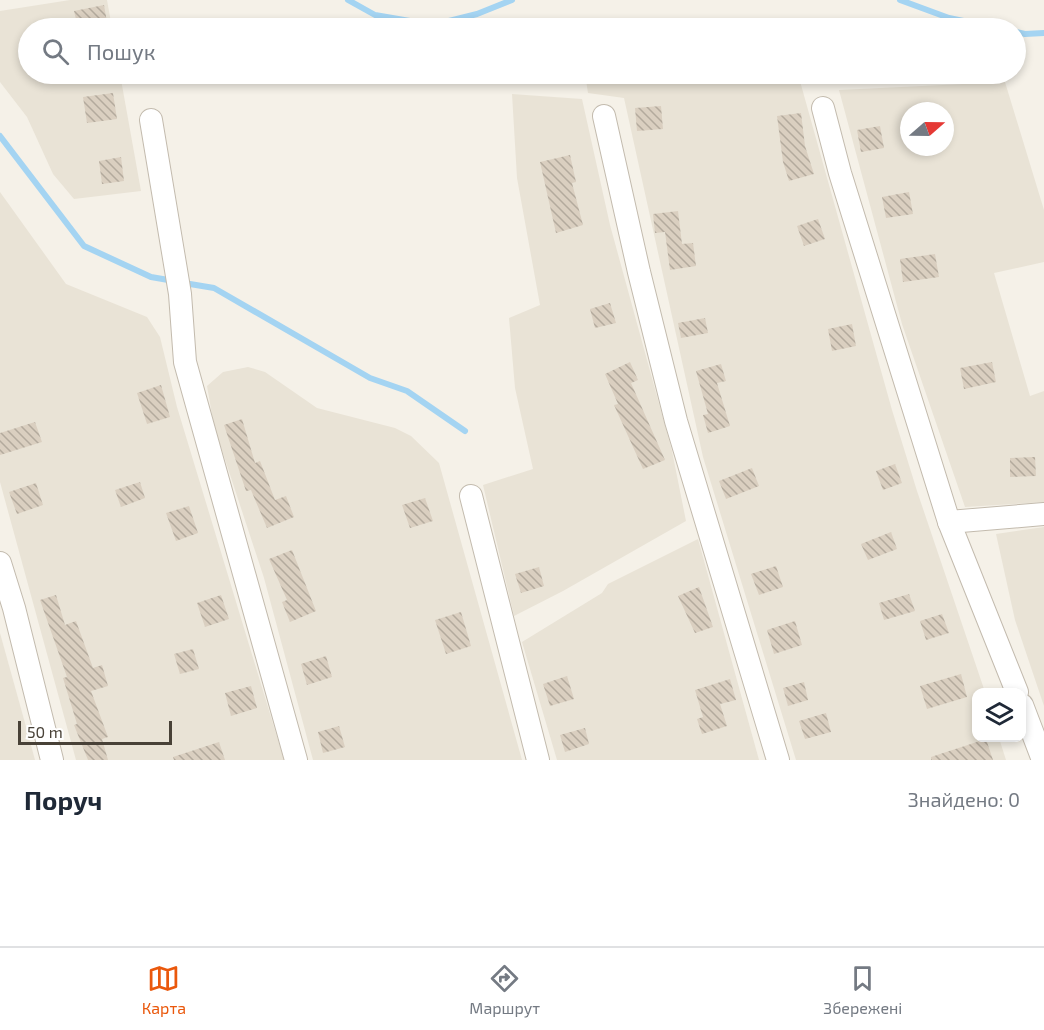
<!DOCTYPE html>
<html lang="uk">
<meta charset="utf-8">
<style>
body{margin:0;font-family:"Exo 2",sans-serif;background:#f2f2f3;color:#1f2937}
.controls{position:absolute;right:18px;bottom:18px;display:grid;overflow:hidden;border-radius:12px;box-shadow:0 3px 9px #0003}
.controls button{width:54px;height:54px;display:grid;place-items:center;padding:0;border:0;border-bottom:2px solid #e0e1e3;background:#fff;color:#1f2937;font:30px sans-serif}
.compass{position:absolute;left:900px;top:102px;width:54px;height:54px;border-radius:50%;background:#fff;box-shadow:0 3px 9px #0003;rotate:70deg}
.scale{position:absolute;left:18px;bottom:15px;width:154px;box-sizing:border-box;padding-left:6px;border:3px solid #484137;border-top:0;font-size:16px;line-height:21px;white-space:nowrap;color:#484137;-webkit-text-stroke:4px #fff;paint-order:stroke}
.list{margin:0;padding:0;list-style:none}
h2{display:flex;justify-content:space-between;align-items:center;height:78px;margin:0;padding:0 24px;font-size:26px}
h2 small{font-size:20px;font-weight:400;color:#747a83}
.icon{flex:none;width:33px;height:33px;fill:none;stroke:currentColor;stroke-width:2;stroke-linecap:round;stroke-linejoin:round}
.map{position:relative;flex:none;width:1044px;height:760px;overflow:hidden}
.search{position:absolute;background:#fff;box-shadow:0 3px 9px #0003;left:18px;right:18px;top:18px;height:66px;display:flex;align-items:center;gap:15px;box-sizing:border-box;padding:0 21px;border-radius:33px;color:#747a83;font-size:22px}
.sheet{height:186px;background:#fff}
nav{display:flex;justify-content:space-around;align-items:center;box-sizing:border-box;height:84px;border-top:2px solid #e0e1e3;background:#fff;font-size:16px;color:#747a83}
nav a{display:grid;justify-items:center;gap:3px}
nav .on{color:#ea580c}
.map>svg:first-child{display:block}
.residential{fill:#e9e3d6;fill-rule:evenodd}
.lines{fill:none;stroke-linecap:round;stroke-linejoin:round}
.stream{stroke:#a4d4f2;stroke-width:6}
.building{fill:url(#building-back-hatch)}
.minor-casing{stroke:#c3bbae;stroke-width:24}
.minor{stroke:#fff;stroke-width:22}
</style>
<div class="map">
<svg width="1044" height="760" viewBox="0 0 1044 760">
<defs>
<pattern id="building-back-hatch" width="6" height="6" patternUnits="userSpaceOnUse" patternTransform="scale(1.5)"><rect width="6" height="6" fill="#dacfc0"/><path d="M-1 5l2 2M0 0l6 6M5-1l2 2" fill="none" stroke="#b3aa9d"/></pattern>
</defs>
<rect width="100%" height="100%" fill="#f5f1e8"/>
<g class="residential">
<polygon points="70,0 107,0 112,28 28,28 28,74 120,74 141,191 74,199 53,174 27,117 0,82 0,11"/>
<polygon points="674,18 686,28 579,28 578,24"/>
<polygon points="585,74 798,74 892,410 917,491 985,692 976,692 976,738 999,738 1006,760 796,760 703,457 624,98 588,93"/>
<path d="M1005,82L1044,210V262L994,273L1030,396L1044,391V502L965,507L902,324L839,90ZM909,111H945V147H909Z"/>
<polygon points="512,94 582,99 610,225 672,451 686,521 563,591 514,616 483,485 533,469 515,388 509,318 540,305 517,178"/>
<polygon points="0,192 66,284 147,317 160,337 177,407 284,760 76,760 0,482"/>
<polygon points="248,367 265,372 317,408 395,428 411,436 439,463 522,760 313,760 264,578 214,426 207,386 223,372"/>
<polygon points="1044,527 1044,706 1015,620 996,534"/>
<polygon points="698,539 759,760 557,760 522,642 602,593 608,584"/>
<polygon points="0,633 25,723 35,760 0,760"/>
</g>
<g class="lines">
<g class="stream">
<polyline points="348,0 375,15 433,25 477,14 512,0"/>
<polyline points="900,0 949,18 997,28"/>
<polyline points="1016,32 1025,34 1044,33"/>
<polyline points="0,136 84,246 151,277 174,281"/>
<polyline points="184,283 214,288 370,378 407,391 465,431"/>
</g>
</g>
<g class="building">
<polygon points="104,5 108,28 78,28 74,11"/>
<polygon points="113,93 117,119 87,123 83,97"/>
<polygon points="661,106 663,129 637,131 635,108"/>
<polygon points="801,113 805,146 814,174 789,181 783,162 777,116"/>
<polygon points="880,126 884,148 861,152 857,130"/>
<polygon points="570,155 576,182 572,183 583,225 556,233 540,162"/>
<polygon points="121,157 124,181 102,184 99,161"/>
<polygon points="909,192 913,214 886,218 882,197"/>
<polygon points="678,211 682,244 693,243 696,266 670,270 665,232 655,233 653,214"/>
<polygon points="818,219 825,239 804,246 797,226"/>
<polygon points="935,254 939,277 903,282 900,259"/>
<polygon points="610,303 616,323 595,328 590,309"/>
<polygon points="705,318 708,333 681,338 678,323"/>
<polygon points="852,324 856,346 832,351 828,329"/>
<polygon points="630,362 638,380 631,383 665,460 643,469 614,405 618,404 605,374"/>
<polygon points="992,362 996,382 964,389 960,368"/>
<polygon points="721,364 726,381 717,383 730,426 708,433 703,415 708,414 696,371"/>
<polygon points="161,385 170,417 147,424 137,393"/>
<polygon points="242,419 255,463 260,461 275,500 286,496 294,517 267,528 251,490 246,491 224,425"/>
<polygon points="35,422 42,442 0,455 0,433"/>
<polygon points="1035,457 1036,476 1010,477 1010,458"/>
<polygon points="895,464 902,483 883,490 876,471"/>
<polygon points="752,468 759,486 726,499 719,481"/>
<polygon points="140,482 145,498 121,507 115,490"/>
<polygon points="36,483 43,505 17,514 9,492"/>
<polygon points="425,498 433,521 410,528 402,505"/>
<polygon points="189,506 198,533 176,541 166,513"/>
<polygon points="891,532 897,549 868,560 861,544"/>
<polygon points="292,550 316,611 290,622 282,602 287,600 269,559"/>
<polygon points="776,566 783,587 759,595 751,574"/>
<polygon points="539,567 544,586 521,593 515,574"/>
<polygon points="699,587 713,627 695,633 678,596"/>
<polygon points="909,594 915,611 884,620 879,603"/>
<polygon points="56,595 65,625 76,621 93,668 102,665 108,686 91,691 108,737 102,739 108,760 88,760 74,725 77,724 63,678 67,677 40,600"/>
<polygon points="221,595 229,619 205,627 197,603"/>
<polygon points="461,612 471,646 446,654 435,620"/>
<polygon points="942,614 949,633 926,640 920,621"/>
<polygon points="795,621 802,645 774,654 767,630"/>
<polygon points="193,649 199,669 180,674 174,654"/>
<polygon points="326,656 332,677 307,685 301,664"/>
<polygon points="961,674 967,697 927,709 920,686"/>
<polygon points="567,676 574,699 550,706 543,684"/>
<polygon points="730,679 736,700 720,704 727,726 702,734 697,719 703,717 695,690"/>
<polygon points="804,682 808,700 788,706 783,688"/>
<polygon points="251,686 257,708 231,716 225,693"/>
<polygon points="826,713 831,732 805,739 799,721"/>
<polygon points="339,726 345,747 323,753 318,732"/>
<polygon points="585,728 589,744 565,752 560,735"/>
<polygon points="986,739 993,760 931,760 931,757"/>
<polygon points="219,742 225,760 174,760 173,757"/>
</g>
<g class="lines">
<g class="minor-casing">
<g id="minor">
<polyline points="823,108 840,173 949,522 1017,692"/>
<polyline points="604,116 639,272 676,421 778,760"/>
<polyline points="151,120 180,294 185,362 296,760"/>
<polyline points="471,496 538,760"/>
<polyline points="949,522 1044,514"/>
<polyline points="0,563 14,608 52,760"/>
<polyline points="1022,705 1043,760"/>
</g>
</g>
<use href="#minor" class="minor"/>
</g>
</svg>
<div class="controls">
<button><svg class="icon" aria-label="layers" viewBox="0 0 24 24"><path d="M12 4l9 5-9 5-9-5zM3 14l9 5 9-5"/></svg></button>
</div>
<svg class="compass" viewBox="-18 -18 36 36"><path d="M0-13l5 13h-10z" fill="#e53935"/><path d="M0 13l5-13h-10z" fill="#747a83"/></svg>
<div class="scale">50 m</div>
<div class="search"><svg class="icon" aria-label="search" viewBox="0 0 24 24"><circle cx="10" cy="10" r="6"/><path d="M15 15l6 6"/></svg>Пошук</div>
</div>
<section class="sheet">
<h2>Поруч<small>Знайдено: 0</small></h2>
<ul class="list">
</ul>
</section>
<nav>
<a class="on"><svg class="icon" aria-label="map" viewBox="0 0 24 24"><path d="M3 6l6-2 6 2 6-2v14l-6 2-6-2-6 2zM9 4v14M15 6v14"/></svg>Карта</a>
<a><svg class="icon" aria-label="directions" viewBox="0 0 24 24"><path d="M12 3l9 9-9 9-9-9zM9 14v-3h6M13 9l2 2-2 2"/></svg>Маршрут</a>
<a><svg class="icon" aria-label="saved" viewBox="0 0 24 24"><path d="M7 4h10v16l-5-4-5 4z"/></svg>Збережені</a>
</nav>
